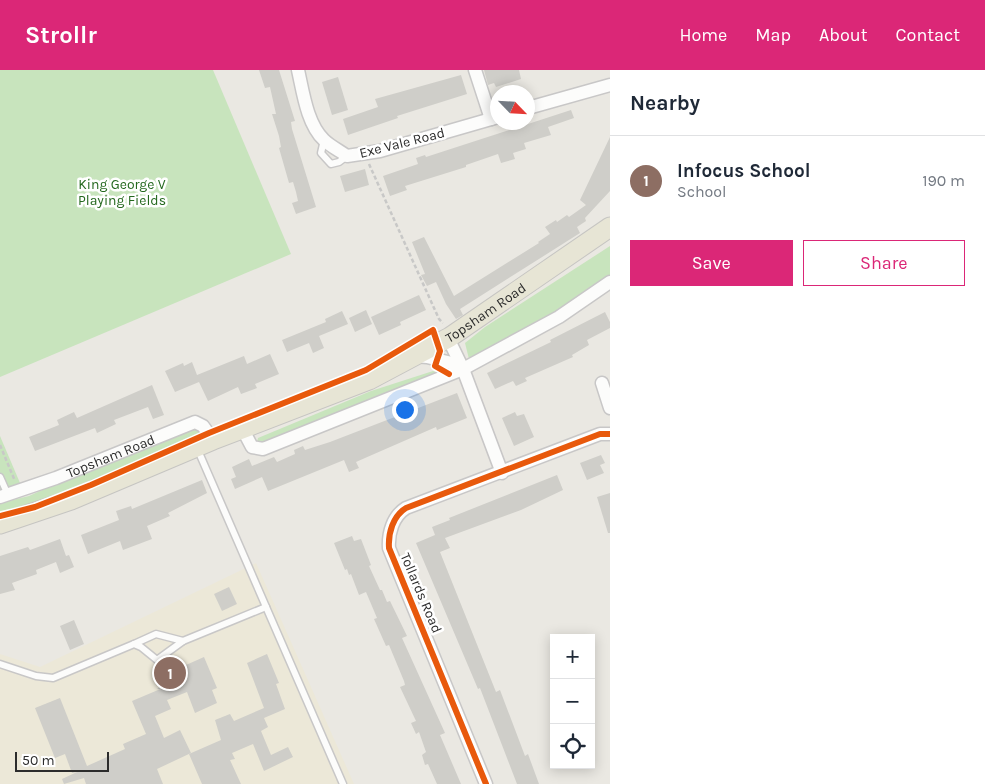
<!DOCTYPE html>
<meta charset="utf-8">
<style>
body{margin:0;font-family:Karla,sans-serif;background:#f2f2f3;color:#1f2937}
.controls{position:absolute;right:15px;bottom:15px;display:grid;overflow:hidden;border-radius:0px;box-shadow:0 2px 12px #0003}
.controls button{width:45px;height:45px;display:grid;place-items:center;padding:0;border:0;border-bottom:1px solid #e0e1e3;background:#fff;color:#1f2937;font:25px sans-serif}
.compass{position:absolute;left:490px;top:15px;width:45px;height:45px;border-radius:50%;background:#fff;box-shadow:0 2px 12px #0003;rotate:115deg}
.scale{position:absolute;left:15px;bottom:12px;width:94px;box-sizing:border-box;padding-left:5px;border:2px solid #2c2c2c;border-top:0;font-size:14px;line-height:18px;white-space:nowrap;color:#2c2c2c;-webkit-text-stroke:4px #fff;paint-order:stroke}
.you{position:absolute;left:404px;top:339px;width:18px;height:18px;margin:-12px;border:4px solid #fff;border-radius:50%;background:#1a73e8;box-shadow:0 0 0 8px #1a73e833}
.badge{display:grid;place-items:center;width:32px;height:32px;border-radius:50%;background:#db2777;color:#fff;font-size:16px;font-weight:700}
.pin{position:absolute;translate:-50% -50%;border:2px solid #fff;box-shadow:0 1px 5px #0006}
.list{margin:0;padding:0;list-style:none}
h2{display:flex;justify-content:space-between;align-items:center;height:65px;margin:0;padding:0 20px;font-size:21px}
h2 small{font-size:16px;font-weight:400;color:#747a83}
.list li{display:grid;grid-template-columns:32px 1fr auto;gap:15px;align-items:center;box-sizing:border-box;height:90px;padding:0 20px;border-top:1px solid #e0e1e3}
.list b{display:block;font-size:19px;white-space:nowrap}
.list p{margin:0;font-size:16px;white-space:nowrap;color:#747a83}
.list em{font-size:16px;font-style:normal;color:#747a83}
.actions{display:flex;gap:10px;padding:15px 20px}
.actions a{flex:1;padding:11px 0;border:1px solid #db2777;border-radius:0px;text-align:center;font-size:18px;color:#db2777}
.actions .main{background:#db2777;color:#fff}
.icon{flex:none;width:28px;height:28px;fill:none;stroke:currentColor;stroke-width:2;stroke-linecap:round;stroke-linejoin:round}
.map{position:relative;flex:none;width:610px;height:714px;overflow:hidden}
header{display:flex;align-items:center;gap:30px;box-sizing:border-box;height:70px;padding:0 25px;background:#db2777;color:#fff}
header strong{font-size:24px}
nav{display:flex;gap:28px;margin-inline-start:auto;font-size:18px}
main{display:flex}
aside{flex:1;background:#fff}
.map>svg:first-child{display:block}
.education{fill:#ece8d8}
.green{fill:#c8e4bd}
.building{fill:#cfcec9}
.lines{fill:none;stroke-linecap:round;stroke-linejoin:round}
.lane-casing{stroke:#c8c7c7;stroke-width:9}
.street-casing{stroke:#c8c7c7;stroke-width:15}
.primary-casing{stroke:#c6c5c2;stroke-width:21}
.path{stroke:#c8c8c7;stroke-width:2.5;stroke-dasharray:4 2.5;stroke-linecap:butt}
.lane{stroke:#fcfcfb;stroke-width:6}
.street{stroke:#fcfcfb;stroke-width:12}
.primary{stroke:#e7e5d5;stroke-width:19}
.cycleway-casing{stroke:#fff;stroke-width:9}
.cycleway{stroke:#e8590c;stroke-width:6}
.labels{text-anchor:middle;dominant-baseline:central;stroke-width:5;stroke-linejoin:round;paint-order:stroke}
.street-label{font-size:14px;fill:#2c2c2c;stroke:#fff}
.park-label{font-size:14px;fill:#24681e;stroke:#fff}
</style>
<header>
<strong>Strollr</strong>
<nav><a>Home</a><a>Map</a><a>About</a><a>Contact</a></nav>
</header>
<main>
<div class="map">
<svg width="610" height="714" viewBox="0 0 610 714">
<rect width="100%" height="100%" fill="#eae8e2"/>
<polygon class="education" points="256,493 354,714 0,714 0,584 40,597"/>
<g class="green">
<polygon points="0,0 213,0 291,184 0,307"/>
<polygon points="610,176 610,208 550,250 469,289 465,273 485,257"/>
<polygon points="433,301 442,304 265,372 257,372 258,368 371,321"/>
<polygon points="195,358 200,363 199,366 186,370 30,438 0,445 0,433 29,426 82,402"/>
<polygon points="0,366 20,413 0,422"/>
</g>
<g class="building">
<polygon points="259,0 279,0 295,51 291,52 292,59 316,137 296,144 292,133 298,131 296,122 293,112 289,113 279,78 281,77 279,66 272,44 276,44 270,17 265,18"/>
<polygon points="484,0 519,0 521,9 496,17 494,13 488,15"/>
<polygon points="461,5 467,24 397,46 398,48 348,65 343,49 378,37 375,29"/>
<polygon points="338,7 348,40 332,45 322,12"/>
<polygon points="571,40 574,48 548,57 551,65 524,73 526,79 513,83 515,89 501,93 498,84 466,95 466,97 405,116 407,120 390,126 383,106 418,94 416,88 425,85 426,87"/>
<polygon points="610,67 610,121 585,148 586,151 577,157 580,163 460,239 463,245 456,249 446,234 436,212 427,216 421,205 425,204 412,172 424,167 454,226 539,173 538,172 550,164 545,157 556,150 557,152 567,145 569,147 586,135 580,130"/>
<polygon points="365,99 369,115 345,122 340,106"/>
<polygon points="419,225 426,240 400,252 401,255 379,265 371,247"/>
<polygon points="366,240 372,254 355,262 349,248"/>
<polygon points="342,241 348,254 319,266 324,278 313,283 309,273 287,282 282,270 326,252 325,249"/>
<polygon points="605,242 610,252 610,258 587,270 589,275 572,285 573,287 525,308 527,311 516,316 513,311 495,319 487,303 551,272 550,270"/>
<polygon points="270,284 279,304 255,314 257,318 241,324 238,317 208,331 199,312 175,322 165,301 183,293 184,296 192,292 197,305 244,286 247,294"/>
<polygon points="152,315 164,345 153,349 148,337 114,350 116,354 97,363 95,358 35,381 29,367 59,355 57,350 74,342 77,348"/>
<polygon points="457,323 467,348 437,360 436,357 365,388 356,392 359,398 349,402 344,390 268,421 262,407 235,419 231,409 236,407 232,397 249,389 252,396 274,387 277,392 295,384 294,380 303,376 305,380 330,372"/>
<polygon points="515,342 517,346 524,344 534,367 514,376 502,348"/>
<polygon points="601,385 605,393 600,395 604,403 587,410 580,393"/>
<polygon points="557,405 563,420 521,440 445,468 450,478 440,482 496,622 500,620 525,686 528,684 539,714 517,714 480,618 478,619 416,473 435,465 432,457 450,450 449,448"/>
<polygon points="202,410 207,423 168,443 170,446 147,456 152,469 123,480 120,471 88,484 81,465 119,450 116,441 131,436 132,439"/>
<polygon points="610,423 610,463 608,463 597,427"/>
<polygon points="352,466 354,471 361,469 371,495 369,496 380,520 382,520 387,532 390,531 407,566 402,568 445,663 440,665 461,714 437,714 428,694 425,695 422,685 426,682 419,662 416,664 411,653 416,651 400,617 405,615 404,611 389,575 386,576 374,549 377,548 366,522 359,525 351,504 349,505 347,499 345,500 334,473"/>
<polygon points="60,469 66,486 69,485 74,497 60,503 56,492 36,500 37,504 12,513 15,520 0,524 0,486 28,477 30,480"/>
<polygon points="229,517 237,534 222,541 214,524"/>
<polygon points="74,550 84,574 70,580 60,556"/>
<polygon points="267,584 279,613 276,614 285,639 264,648 268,657 261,661 271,685 288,677 293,687 264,701 253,674 232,683 235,689 230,690 241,714 202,714 189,684 221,670 215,650 230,644 234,651 264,638 247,593"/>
<polygon points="204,587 217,618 212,620 217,633 195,643 187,622 167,630 171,639 155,646 164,668 180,660 191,683 157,699 163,714 86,714 84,708 64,714 62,709 77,702 72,703 65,684 55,688 35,638 60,628 87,696 125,679 123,674 146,664 132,631 177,612 175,607 180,605 177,599"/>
</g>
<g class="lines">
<g class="lane-casing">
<g id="lane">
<polyline points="324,70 321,83 331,94 339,92 347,86"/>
<polyline points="197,378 343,714"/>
<polyline points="0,407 8,425"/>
<polyline points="134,574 156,564 183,571"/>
<polyline points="0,594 36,606 53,608 134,574 141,577 157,590 183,571 266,537"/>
</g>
</g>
<g class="street-casing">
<g id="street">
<path d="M298,0C303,22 307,54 324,70C330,76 340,81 347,86L380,81L498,47"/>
<polyline points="475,0 491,49"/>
<polyline points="528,38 610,15"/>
<polyline points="448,268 463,299 502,403"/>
<polyline points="414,286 427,287 460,295"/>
<polyline points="602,313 610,338"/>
<polyline points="243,360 252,377 263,379 463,299 559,247 610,212"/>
<path id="s1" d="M0,427L56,408L195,352L203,356L213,370"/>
<path d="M486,714L389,478C388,463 393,446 406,438L600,364H610"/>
</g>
</g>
<g class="primary-casing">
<g id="primary">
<path id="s2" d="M0,454L71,430L213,370L369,310L450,267L610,157"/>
</g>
</g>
<g class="path">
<polyline points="369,94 439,249 443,253"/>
<polyline points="0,375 15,411"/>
<polyline points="154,599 159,619"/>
</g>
<use href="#lane" class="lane"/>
<use href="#street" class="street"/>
<use href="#primary" class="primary"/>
<g class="cycleway-casing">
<g id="cycleway">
<polyline points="0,446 35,437 91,415 209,363 366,300 433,260 440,281 435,296 449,304"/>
<path d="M486,714L389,478C388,463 393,446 406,438L600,364H610"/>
</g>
</g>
<use href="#cycleway" class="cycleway"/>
</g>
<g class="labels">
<g class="street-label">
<text transform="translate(402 73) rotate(-14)">Exe Vale Road</text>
<text stroke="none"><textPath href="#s2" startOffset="531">Topsham Road</textPath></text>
<text stroke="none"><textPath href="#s1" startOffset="118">Topsham Road</textPath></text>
<text transform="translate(421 523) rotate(67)">Tollards Road</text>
</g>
<g class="park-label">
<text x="122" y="114">King George V<tspan x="122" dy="16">Playing Fields</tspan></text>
</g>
</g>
</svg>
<div class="controls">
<button>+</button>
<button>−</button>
<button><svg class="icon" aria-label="locate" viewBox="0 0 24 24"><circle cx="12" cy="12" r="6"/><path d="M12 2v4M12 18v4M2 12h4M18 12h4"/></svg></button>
</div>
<svg class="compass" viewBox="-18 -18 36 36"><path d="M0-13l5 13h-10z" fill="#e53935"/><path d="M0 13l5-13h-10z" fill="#747a83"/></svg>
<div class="scale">50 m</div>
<div class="you"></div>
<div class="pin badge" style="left:170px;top:603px;background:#8d6e63">1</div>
</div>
<aside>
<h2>Nearby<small></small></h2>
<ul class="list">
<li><span class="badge" style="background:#8d6e63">1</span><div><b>Infocus School</b><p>School</p></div><em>190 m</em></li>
</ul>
<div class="actions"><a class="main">Save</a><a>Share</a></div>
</aside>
</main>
